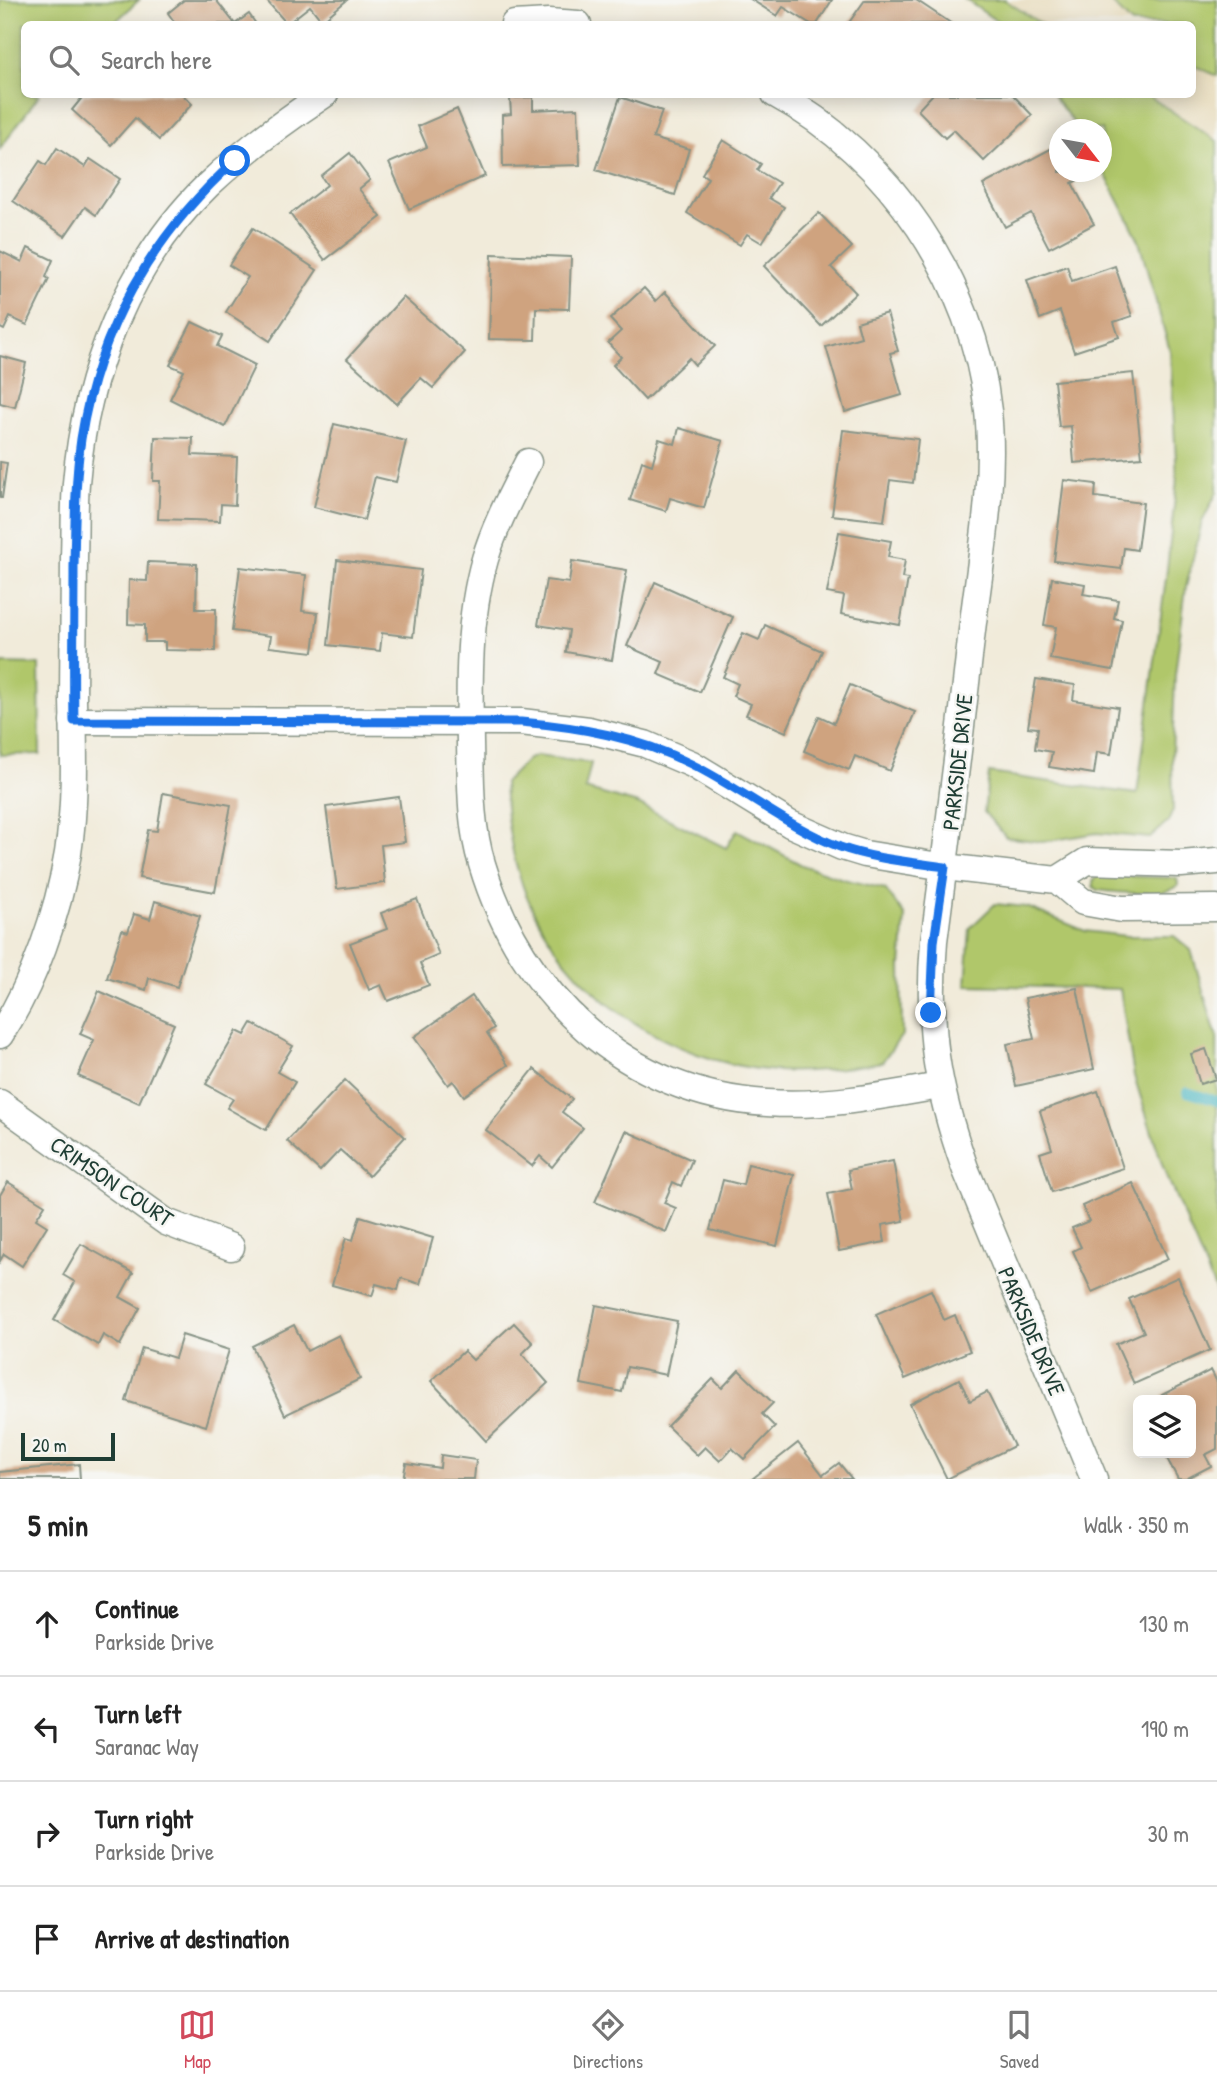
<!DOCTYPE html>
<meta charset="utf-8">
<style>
body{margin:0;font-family:"Patrick Hand",sans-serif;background:#f6f6f6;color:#222}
.controls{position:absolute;right:21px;bottom:21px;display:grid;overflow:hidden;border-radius:10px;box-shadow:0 4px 18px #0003}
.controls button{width:63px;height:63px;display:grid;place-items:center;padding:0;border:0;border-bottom:2px solid #e0e0e0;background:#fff;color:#222;font:35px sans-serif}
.compass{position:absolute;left:1049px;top:119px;width:63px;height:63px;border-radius:50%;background:#fff;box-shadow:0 4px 18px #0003;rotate:121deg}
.scale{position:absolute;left:21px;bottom:18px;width:94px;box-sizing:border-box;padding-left:7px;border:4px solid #1f3d34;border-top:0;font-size:19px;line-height:24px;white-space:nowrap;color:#1f3d34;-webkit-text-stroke:5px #f6f6f2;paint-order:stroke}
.stop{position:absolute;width:21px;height:21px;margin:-16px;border:5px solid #1a73e8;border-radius:50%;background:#fff}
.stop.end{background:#1a73e8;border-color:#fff;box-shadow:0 2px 7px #0008}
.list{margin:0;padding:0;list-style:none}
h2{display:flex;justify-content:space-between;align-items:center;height:91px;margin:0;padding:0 28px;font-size:30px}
h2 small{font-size:23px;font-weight:400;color:#767676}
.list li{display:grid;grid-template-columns:46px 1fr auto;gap:21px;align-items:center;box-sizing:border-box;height:105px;padding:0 28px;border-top:2px solid #e0e0e0}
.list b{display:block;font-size:26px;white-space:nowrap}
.list p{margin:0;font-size:23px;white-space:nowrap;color:#767676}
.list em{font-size:23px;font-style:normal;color:#767676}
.icon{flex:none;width:38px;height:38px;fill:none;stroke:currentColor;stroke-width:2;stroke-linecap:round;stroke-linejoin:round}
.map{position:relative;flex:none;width:1217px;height:1479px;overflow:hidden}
.search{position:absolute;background:#fff;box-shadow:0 4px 18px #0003;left:21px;right:21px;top:21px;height:77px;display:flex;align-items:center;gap:18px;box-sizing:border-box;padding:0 24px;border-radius:10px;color:#767676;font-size:26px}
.sheet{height:511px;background:#fff}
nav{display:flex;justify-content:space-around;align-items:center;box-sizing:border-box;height:98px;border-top:2px solid #e0e0e0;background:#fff;font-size:19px;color:#767676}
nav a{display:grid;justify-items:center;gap:4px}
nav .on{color:#d1495b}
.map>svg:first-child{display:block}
.built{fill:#e7daba}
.green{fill:#b0c76b;stroke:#688250;stroke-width:2}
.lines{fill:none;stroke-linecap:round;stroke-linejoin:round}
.stream{stroke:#47b5c1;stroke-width:10}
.building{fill:#cfa37f}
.minor-casing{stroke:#889487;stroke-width:29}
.minor{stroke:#fff;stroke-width:26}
.route{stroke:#1a73e8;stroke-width:9}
.labels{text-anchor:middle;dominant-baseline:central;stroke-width:5;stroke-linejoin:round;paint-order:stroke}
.street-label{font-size:23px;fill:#1f3d34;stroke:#f6f6f2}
</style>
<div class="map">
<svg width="1217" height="1479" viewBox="0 0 1217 1479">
<rect width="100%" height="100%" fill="#f6f6f2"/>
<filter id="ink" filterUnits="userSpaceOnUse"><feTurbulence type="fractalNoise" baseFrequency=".0143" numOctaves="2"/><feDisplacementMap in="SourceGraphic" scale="14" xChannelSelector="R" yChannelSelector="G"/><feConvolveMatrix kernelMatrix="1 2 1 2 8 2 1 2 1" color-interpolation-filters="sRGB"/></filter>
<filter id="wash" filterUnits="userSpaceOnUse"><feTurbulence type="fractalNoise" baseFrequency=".00686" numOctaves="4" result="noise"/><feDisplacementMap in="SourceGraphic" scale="28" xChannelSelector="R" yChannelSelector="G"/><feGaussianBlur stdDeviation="1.57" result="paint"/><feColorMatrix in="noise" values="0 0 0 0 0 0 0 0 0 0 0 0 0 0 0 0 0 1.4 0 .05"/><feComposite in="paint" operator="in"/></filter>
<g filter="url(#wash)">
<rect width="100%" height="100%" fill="#f1ebda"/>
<polygon class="built" points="1005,0 1217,0 1217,141 1147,95 1192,94 1192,24 1041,24"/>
<g class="green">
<polygon points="0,0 139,0 113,24 24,24 24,94 39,95 0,149"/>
<polygon points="966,0 1005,0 1041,24 1001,24"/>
<polygon points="1109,0 1217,0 1217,76 1193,65 1192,24 1132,24"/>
<polygon points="1053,95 1147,95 1217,141 1217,492 1202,522 1186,587 1175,675 1172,759 1173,810 1168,822 1150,838 1097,833 1042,842 1006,837 984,812 989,773 1137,794 1166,578 1177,479 1170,351 1138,238 1102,168 1102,130 1078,129"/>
<polygon points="0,664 39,665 40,754 0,755"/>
<path d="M537,756L591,763L585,789L638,804L726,848L737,830L802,865L843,879L885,889L905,916L901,966L902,1035L882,1062C847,1068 812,1073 776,1071C669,1063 565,994 525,892C511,856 506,820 504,783L528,759Z"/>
<path d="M1098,875L1177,878L1178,885C1168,898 1114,892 1097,890L1093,886V881Z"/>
<polygon points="995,904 1027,907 1085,931 1126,936 1174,936 1191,950 1217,1038 1217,1294 1163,1167 1134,1076 1120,989 966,985 970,928"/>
</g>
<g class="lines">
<polyline class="stream" points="1187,1092 1217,1101"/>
</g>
<g id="blocks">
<g class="building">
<polygon points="184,0 216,0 235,24 176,24 168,13"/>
<polygon points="266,0 347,0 322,21 310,6 287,24"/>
<polygon points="752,0 832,0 817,24 811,24 783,7 777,16"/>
<polygon points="865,0 916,0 952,24 848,24"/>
<polygon points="249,14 256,24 235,24"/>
<polygon points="85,94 182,94 192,104 159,140 135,118 111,145 72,110"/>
<polygon points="933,94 1012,94 1032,115 984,161 954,130 945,138 918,110"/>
<polygon points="533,97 533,110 578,108 580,165 503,167 502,115 511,114 510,98"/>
<polygon points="620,97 662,111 653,138 689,149 675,195 596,170"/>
<polygon points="457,109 485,176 409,209 389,163 427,147 418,126"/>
<polygon points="723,140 761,164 757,170 779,183 769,198 784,207 762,243 747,234 740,245 687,213 708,178 702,174"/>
<polygon points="1060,144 1060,172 1073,172 1078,180 1072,183 1094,224 1049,248 1031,213 1005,227 983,185"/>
<polygon points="57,148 85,167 90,159 120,179 96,215 85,207 65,236 13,201 40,161 46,165"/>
<polygon points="350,153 370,180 359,189 381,217 325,260 290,214 327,185 321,176"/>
<polygon points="819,213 852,247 831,267 856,293 821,326 764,266"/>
<polygon points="253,228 317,270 270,341 226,312 248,277 229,265"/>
<polygon points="28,248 53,260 46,277 49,279 27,325 10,317 4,330 0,328 0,251 22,262"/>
<polygon points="492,254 571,257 569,309 536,308 535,340 489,339"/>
<polygon points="1067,266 1072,281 1115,266 1132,316 1114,322 1119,337 1074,352 1060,311 1040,319 1027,280"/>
<polygon points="644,288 656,301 665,292 715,346 695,365 689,358 645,400 613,365 621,357 608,343 621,331 610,319"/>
<polygon points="403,297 465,352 433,388 421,378 397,404 347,359"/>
<polygon points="887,313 898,351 890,353 902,395 845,412 826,347 861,337 857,322"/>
<polygon points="192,322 222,336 217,346 255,365 225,427 170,399 184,371 170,365"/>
<polygon points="0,356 26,363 15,407 0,403"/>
<polygon points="1133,373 1142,457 1074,463 1071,426 1059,427 1054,381"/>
<polygon points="334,424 406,441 396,482 375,477 364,520 314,507"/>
<polygon points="679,428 723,441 704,508 670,498 666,511 630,500 642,461 652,465 659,439 675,444"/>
<polygon points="843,430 918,439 913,483 890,480 884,521 832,515"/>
<polygon points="155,437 193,438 192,455 237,457 235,505 221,504 220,521 158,519 160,481 153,481"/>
<polygon points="0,462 7,463 2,498 0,498"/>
<polygon points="1064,480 1096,484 1095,497 1143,503 1137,550 1124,548 1121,569 1054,561"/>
<polygon points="839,532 891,541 888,557 905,560 902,578 908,579 900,625 841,614 844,596 827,593"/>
<polygon points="337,560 421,570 413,637 382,633 380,651 328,645"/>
<polygon points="572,561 627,570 612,660 566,652 569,630 538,625 546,580 569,583"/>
<polygon points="148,562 197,564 196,609 216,609 215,651 165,650 165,642 145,642 145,625 128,624 129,580 147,581"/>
<polygon points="240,567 306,575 302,611 318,613 313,652 269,647 271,636 232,631"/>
<polygon points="1052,578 1085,584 1083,594 1118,600 1114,618 1122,620 1113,670 1050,659 1056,627 1044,625"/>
<polygon points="655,582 733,617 700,692 658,674 663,662 627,646"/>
<polygon points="765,625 822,651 786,732 746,715 751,704 733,696 738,684 723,677 743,633 759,640"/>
<polygon points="1036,679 1075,685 1073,700 1118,707 1111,754 1097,752 1094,774 1049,767 1052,752 1035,749 1038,728 1028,727"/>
<polygon points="850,685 915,712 890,771 855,756 849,770 804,751 819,716 834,723"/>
<polygon points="163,793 231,805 215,892 139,878 148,830 157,831"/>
<polygon points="399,797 405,842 381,845 385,883 337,889 326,807"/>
<polygon points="417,899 439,955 420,963 429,985 388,1001 381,985 369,990 350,943 387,929 381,913"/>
<polygon points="155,901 200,916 177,987 149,978 146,990 107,978 122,930 128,932 134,914 150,919"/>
<polygon points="1077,988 1094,1069 1016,1086 1007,1044 1034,1039 1025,998"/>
<polygon points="99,991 174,1024 139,1103 78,1076 94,1040 80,1034"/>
<polygon points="472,996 494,1028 487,1033 508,1065 464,1096 453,1081 448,1085 414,1037"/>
<polygon points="252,1023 293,1046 277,1072 295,1082 266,1130 227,1108 233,1099 206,1084 237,1031 245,1035"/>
<polygon points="1206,1049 1216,1079 1200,1084 1191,1054"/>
<polygon points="534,1069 572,1099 562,1112 583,1128 552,1167 540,1156 532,1166 486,1130"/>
<polygon points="345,1080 405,1137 369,1176 340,1150 320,1171 287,1141"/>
<polygon points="1098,1091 1123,1168 1052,1192 1040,1153 1052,1149 1040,1111"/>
<polygon points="626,1131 692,1160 681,1186 673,1182 664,1203 676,1208 666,1232 595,1202"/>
<polygon points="893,1161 904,1221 882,1225 885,1242 839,1251 828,1194 852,1189 848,1170"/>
<polygon points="748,1164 794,1175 777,1246 710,1230 723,1180 743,1185"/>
<polygon points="8,1182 45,1205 36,1219 47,1226 22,1266 4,1254 0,1261 0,1195"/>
<polygon points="1133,1183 1168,1259 1092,1292 1073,1251 1081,1247 1072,1228 1089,1221 1082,1206"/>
<polygon points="360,1216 433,1238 420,1284 401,1278 398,1290 376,1284 372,1296 332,1285 346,1238 353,1240"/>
<polygon points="81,1244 133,1273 120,1297 140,1308 120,1345 103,1335 98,1345 54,1320 75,1282 63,1275"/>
<polygon points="1178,1277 1210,1350 1134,1384 1116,1344 1144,1332 1129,1299"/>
<polygon points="931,1290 944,1320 955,1315 970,1351 905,1379 876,1314"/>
<polygon points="596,1305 677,1321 666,1375 627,1367 622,1392 581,1384"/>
<polygon points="514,1323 533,1343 522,1354 548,1383 486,1441 431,1381 464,1351 473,1360"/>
<polygon points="294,1325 307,1351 339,1335 360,1379 285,1415 252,1346"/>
<polygon points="182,1335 229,1350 206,1426 126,1401 142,1348 175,1358"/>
<polygon points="739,1370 773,1403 762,1414 775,1427 744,1459 732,1448 720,1461 705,1447 697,1455 667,1426 713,1379 722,1388"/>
<polygon points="1211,1370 1217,1382 1217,1449 1205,1455 1211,1466 1186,1479 1178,1479 1164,1453 1191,1453 1191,1400 1165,1400 1162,1395"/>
<polygon points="959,1379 970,1401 987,1392 1014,1446 947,1479 910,1404"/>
<polygon points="798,1443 823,1475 839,1463 852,1479 752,1479"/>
<polygon points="441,1455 476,1460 474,1479 403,1479 406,1463 440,1468"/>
<polygon points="79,1464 80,1479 0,1479 0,1472"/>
</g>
</g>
</g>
<g filter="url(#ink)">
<use href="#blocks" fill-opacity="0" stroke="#889487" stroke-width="2"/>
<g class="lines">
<g class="minor-casing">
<g id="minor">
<polyline points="514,24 549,22 578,24"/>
<path d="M775,94C889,155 974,282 988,411C996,488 978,571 970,648C959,746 947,844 934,941C927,1028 936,1086 965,1168L1094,1479"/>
<path d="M528,462C512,494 495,525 485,559C468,618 469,682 470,743C471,783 470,825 482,864C521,995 626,1094 767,1103C825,1107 883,1096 940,1086"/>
<polyline points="73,721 521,722 589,730 645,744 692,764 790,824 842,847 865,854 945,867 1057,880 1083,902 1122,909 1217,908"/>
<polyline points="1057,880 1087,861 1181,864 1217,861"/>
<path d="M0,1035C34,983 58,913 68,853C76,802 74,750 73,699C73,652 74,604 74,557C75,532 74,507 76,483C85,374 128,262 208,185C244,151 284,121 325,94"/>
<polyline points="0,1103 166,1222 231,1247"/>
</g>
</g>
<use href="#minor" class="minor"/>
</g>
</g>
<g class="lines" filter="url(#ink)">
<path class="route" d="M235,161C153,235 98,329 81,439C75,481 75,524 74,566C74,618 73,669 74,721L521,722C580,727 637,737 691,764C742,789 786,826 840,847C873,859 911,862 945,867L934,942L931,1013"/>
</g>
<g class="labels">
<g class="street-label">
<text transform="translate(957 762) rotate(-84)">PARKSIDE DRIVE</text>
<text transform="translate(112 1181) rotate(34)">CRIMSON COURT</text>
<text transform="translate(1032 1331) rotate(67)">PARKSIDE DRIVE</text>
</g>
</g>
</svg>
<div class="controls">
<button><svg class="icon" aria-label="layers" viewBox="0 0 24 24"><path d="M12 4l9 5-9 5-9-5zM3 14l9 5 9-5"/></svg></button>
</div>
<svg class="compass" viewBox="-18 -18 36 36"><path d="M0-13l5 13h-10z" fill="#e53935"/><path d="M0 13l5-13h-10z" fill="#767676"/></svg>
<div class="scale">20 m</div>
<div class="stop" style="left:235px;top:161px"></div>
<div class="stop end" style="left:931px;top:1013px"></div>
<div class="search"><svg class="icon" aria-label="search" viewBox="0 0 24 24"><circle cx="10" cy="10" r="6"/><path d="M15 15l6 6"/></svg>Search here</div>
</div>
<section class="sheet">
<h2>5 min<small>Walk · 350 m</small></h2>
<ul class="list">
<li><svg class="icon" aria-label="ahead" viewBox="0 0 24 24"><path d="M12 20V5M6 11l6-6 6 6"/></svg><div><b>Continue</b><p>Parkside Drive</p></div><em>130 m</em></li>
<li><svg class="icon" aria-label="left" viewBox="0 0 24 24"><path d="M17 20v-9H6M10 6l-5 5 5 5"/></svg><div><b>Turn left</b><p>Saranac Way</p></div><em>190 m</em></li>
<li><svg class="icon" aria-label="right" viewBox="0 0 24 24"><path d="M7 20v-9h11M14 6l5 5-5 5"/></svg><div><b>Turn right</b><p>Parkside Drive</p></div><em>30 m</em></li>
<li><svg class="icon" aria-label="arrive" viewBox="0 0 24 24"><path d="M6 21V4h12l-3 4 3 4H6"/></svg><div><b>Arrive at destination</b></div></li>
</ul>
</section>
<nav>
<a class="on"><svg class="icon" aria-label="map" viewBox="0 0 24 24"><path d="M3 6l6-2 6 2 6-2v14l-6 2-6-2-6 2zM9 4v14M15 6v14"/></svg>Map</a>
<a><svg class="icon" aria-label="directions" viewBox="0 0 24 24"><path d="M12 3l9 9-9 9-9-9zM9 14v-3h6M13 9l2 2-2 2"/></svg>Directions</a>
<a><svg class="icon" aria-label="saved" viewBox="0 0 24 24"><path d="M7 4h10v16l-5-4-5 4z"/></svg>Saved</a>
</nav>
